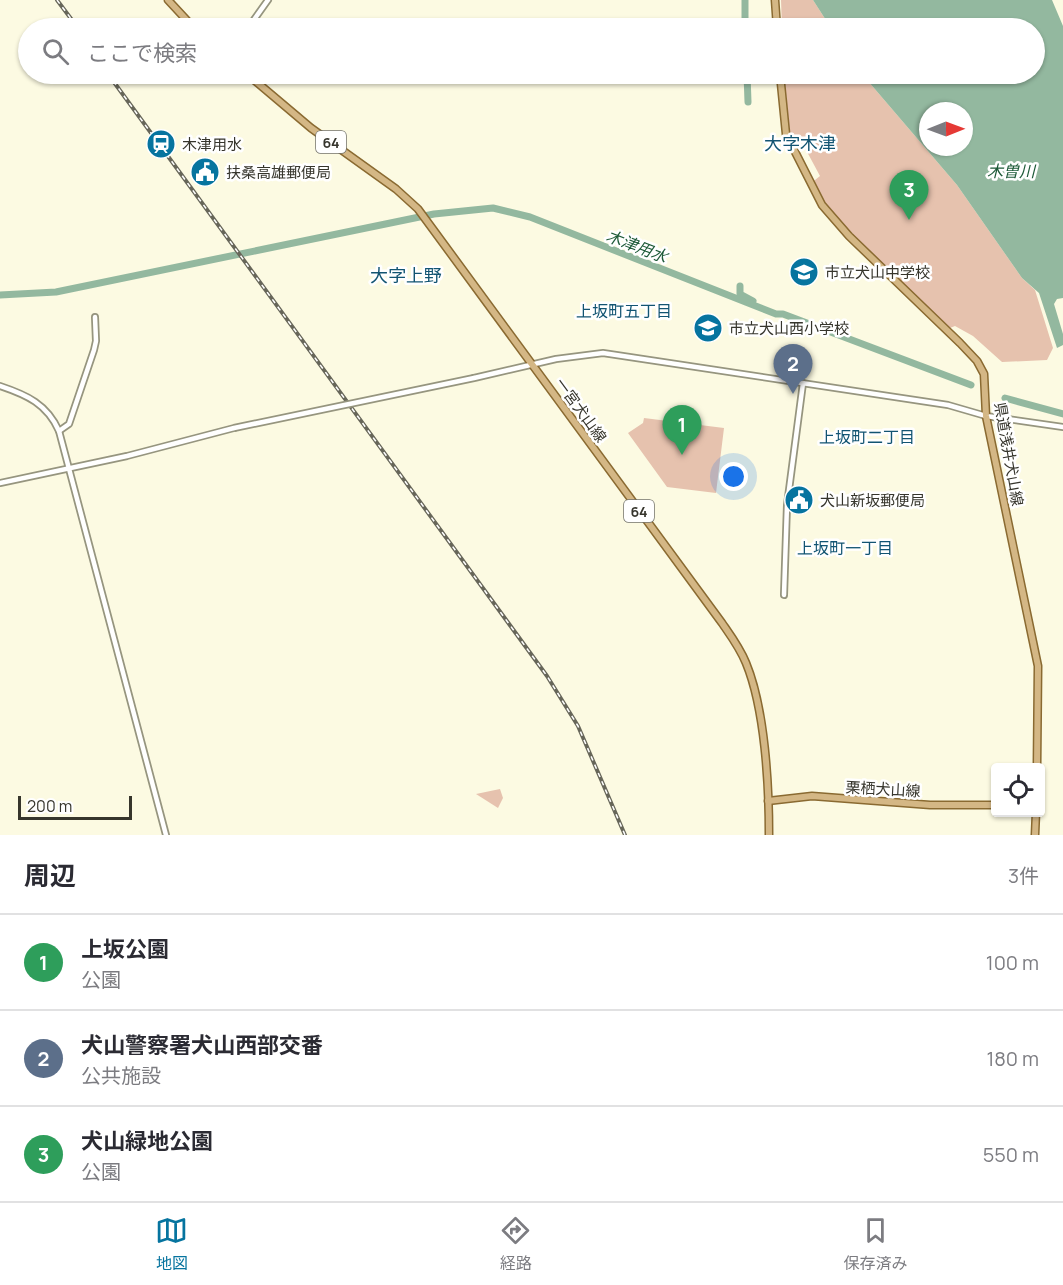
<!DOCTYPE html>
<html lang="ja">
<meta charset="utf-8">
<style>
body{margin:0;font-family:Manrope,"Noto Sans JP",sans-serif;background:#f2f2f3;color:#2b2b33}
.controls{position:absolute;right:18px;bottom:18px;display:grid;overflow:hidden;border-radius:6px;box-shadow:0 2px 4px #0004}
.controls button{width:54px;height:54px;display:grid;place-items:center;padding:0;border:0;border-bottom:2px solid #e1e1e2;background:#fff;color:#2b2b33;font:30px sans-serif}
.compass{position:absolute;left:919px;top:102px;width:54px;height:54px;border-radius:50%;background:#fff;box-shadow:0 2px 4px #0004;rotate:89deg}
.scale{position:absolute;left:18px;bottom:15px;width:114px;box-sizing:border-box;padding-left:6px;border:3px solid #36352c;border-top:0;font-size:16px;line-height:21px;white-space:nowrap;color:#36352c;-webkit-text-stroke:4px #fff;paint-order:stroke}
.you{position:absolute;left:734px;top:477px;width:21px;height:21px;margin:-15px;border:4px solid #fff;border-radius:50%;background:#1a73e8;box-shadow:0 0 0 9px #1a73e833}
.badge{display:grid;place-items:center;width:39px;height:39px;border-radius:50%;background:#06749f;color:#fff;font-size:20px;font-weight:700}
.pin{position:absolute;translate:-50% -50px;filter:drop-shadow(0 2px 3px #0008)}
.pin::after{content:'';position:absolute;top:32px;width:21px;height:18px;background:inherit;clip-path:polygon(0 0,100% 0,50% 100%)}
.list{margin:0;padding:0;list-style:none}
h2{display:flex;justify-content:space-between;align-items:center;height:78px;margin:0;padding:0 24px;font-size:26px}
h2 small{font-size:20px;font-weight:400;color:#7c7c81}
.list li{display:grid;grid-template-columns:39px 1fr auto;gap:18px;align-items:center;box-sizing:border-box;height:96px;padding:0 24px;border-top:2px solid #e1e1e2}
.list b{display:block;font-size:22px;white-space:nowrap}
.list p{margin:0;font-size:20px;white-space:nowrap;color:#7c7c81}
.list em{font-size:20px;font-style:normal;color:#7c7c81}
.icon{flex:none;width:33px;height:33px;fill:none;stroke:currentColor;stroke-width:2;stroke-linecap:round;stroke-linejoin:round}
.map{position:relative;flex:none;width:1063px;height:835px;overflow:hidden}
.search{position:absolute;background:#fff;box-shadow:0 2px 4px #0004;left:18px;right:18px;top:18px;height:66px;display:flex;align-items:center;gap:15px;box-sizing:border-box;padding:0 21px;border-radius:33px;color:#7c7c81;font-size:22px}
.sheet{height:366px;background:#fff}
nav{display:flex;justify-content:space-around;align-items:center;box-sizing:border-box;height:84px;border-top:2px solid #e1e1e2;background:#fff;font-size:16px;color:#7c7c81}
nav a{display:grid;justify-items:center;gap:3px}
nav .on{color:#06749f}
.map>svg:first-child{display:block}
.green{fill:#e6c2ae}
.water{fill:#93b89f;fill-rule:evenodd}
.lines{fill:none;stroke-linecap:round;stroke-linejoin:round}
.river{stroke:#93b89f;stroke-width:7}
.minor-casing{stroke:#96957f;stroke-width:8}
.major-casing{stroke:#8a6a31;stroke-width:9}
.minor{stroke:#fff;stroke-width:4.5}
.major{stroke:#d4b785;stroke-width:6}
.rail-casing{stroke:#676659;stroke-width:4}
.rail{stroke:#fff;stroke-width:1.5;stroke-dasharray:4.5;stroke-linecap:butt}
.minor-bridge-casing{stroke:#96957f;stroke-width:8;stroke-linecap:butt}
.minor-bridge{stroke:#fff;stroke-width:4.5}
.labels{text-anchor:middle;dominant-baseline:central;stroke-width:5;stroke-linejoin:round;paint-order:stroke}
.shield{fill:#fff;stroke:#72726b;stroke-width:1.5}
.shield-label{font-size:14px;font-weight:bold;fill:#36352c}
.poi-label{font-size:15px;fill:#36352c;stroke:#fff;text-anchor:start}
.street-label{font-size:15px;fill:#36352c;stroke:#fff}
.water-label{font-size:16px;font-style:italic;fill:#1d5a38;stroke:#fff}
.neighbourhood-label{font-size:16px;fill:#125472;stroke:#fff}
.quarter-label{font-size:18px;fill:#125472;stroke:#fff}
</style>
<div class="map">
<svg width="1063" height="835" viewBox="0 0 1063 835">
<rect width="100%" height="100%" fill="#fcfae2"/>
<g class="green">
<polygon points="781,0 813,0 831,28 782,28"/>
<polygon points="784,74 862,74 957,185 1022,278 1035,290 1053,348 1047,360 1002,362 973,336 955,326 945,330 849,236 810,184 820,176 798,135 790,137"/>
<polygon points="644,418 724,428 716,493 667,487 628,433 643,423"/>
<polygon points="500,789 503,798 498,808 476,794"/>
</g>
<path class="water" d="M813,0H1052L1063,26V298L1057,299L1054,304L1063,334V345L1057,348L1039,293L1022,278L957,185L862,74H1034V28H831ZM928,111H964V147H928Z"/>
<g class="lines">
<g class="river">
<polyline points="745,0 745,28"/>
<polyline points="747,74 748,102"/>
<polyline points="740,286 740,294 753,301"/>
<polyline points="0,295 56,292 434,214 493,208 530,217 776,314 783,314 971,385"/>
<polyline points="1005,398 1063,414"/>
</g>
<g class="minor-casing">
<g id="minor">
<polyline points="248,28 268,0"/>
<polyline points="474,378 556,359 603,353 948,405 986,416 1063,427"/>
<path d="M0,386C27,395 47,404 59,431L166,835"/>
<polyline points="59,431 69,424 94,350 96,341 95,317"/>
<polyline points="0,483 127,456 234,428"/>
<polyline points="784,595 787,505 803,383"/>
</g>
</g>
<g class="major-casing">
<g id="major">
<polyline points="168,0 194,28"/>
<polyline points="775,0 777,28"/>
<path d="M247,74L311,128L396,189L418,209L722,623C731,636 740,648 746,663C765,709 769,785 769,835"/>
<polyline points="780,74 786,134 822,205 849,236 960,343 977,361 984,374 986,416 1038,666 1037,768"/>
<polyline points="768,801 812,796 930,805 996,805"/>
<polyline points="1035,835 1036,812"/>
</g>
</g>
<use href="#minor" class="minor"/>
<use href="#major" class="major"/>
<g class="rail-casing">
<g id="rail">
<polyline points="57,0 78,28"/>
<polyline points="108,74 547,676 578,726 625,835"/>
</g>
</g>
<use href="#rail" class="rail"/>
<g class="minor-bridge-casing">
<polyline id="minor-bridge" points="234,428 474,378"/>
</g>
<use href="#minor-bridge" class="minor-bridge"/>
</g>
<defs>
<g id="station-disc" transform="scale(1.5)"><circle r="9.5" fill="#06749f" stroke="#fff"/><path d="M-3-6H3Q5-6 5-4V2Q5 4 3 4L4.5 6H3L1.5 4h-3L-3 6H-4.5L-3 4Q-5 4-5 2V-4Q-5-6-3-6ZM-3.5-4v3h7v-3ZM-3.5 1v1.5H-2V1ZM2 1v1.5H3.5V1Z" fill="#fff"/></g>
<g id="civic-disc" transform="scale(1.5)"><circle r="9.5" fill="#06749f" stroke="#fff"/><path d="M-.6-6.5H3V-4.5H.6V-3L4-1V1h2V6H-6V1h2V-1L-.6-3ZM-1.2 2.5V6h2.4V2.5Z" fill="#fff"/></g>
<g id="school-disc" transform="scale(1.5)"><circle r="9.5" fill="#06749f" stroke="#fff"/><path d="M0-5L7-2L0 1L-7-2ZM-4 1L0 2.5L4 1V4Q0 6-4 4Z" fill="#fff"/></g>
</defs>
<g fill-rule="evenodd">
<use href="#station-disc" x="161" y="144"/>
<use href="#civic-disc" x="205" y="172"/>
<use href="#school-disc" x="804" y="272"/>
<use href="#school-disc" x="708" y="328"/>
<use href="#civic-disc" x="799" y="500"/>
</g>
<g class="labels">
<g class="shield">
<rect x="316" y="131" width="30" height="22" rx="4.5"/>
<rect x="624" y="500" width="30" height="22" rx="4.5"/>
</g>
<g class="shield-label">
<text x="331" y="142">64</text>
<text x="639" y="511">64</text>
</g>
<g class="poi-label">
<text x="182" y="144">木津用水</text>
<text x="226" y="172">扶桑高雄郵便局</text>
<text x="825" y="272">市立犬山中学校</text>
<text x="729" y="328">市立犬山西小学校</text>
<text x="820" y="500">犬山新坂郵便局</text>
</g>
<g class="street-label">
<text transform="translate(581 410) rotate(54)">一宮犬山線</text>
<text transform="translate(1009 454) rotate(80)">県道浅井犬山線</text>
<text transform="translate(883 789) rotate(3)">栗栖犬山線</text>
</g>
<g class="water-label">
<text x="1011" y="171">木曽川</text>
<text transform="translate(637 246) rotate(21)">木津用水</text>
</g>
<g class="neighbourhood-label">
<text x="624" y="311">上坂町五丁目</text>
<text x="867" y="437">上坂町二丁目</text>
<text x="845" y="548">上坂町一丁目</text>
</g>
<g class="quarter-label">
<text x="800" y="143">大字木津</text>
<text x="406" y="275">大字上野</text>
</g>
</g>
</svg>
<div class="controls">
<button><svg class="icon" aria-label="locate" viewBox="0 0 24 24"><circle cx="12" cy="12" r="6"/><path d="M12 2v4M12 18v4M2 12h4M18 12h4"/></svg></button>
</div>
<svg class="compass" viewBox="-18 -18 36 36"><path d="M0-13l5 13h-10z" fill="#e53935"/><path d="M0 13l5-13h-10z" fill="#7c7c81"/></svg>
<div class="scale">200 m</div>
<div class="you"></div>
<div class="pin badge" style="left:682px;top:455px;background:#2e9e5b">1</div>
<div class="pin badge" style="left:793px;top:394px;background:#5c6f8a">2</div>
<div class="pin badge" style="left:909px;top:220px;background:#2e9e5b">3</div>
<div class="search"><svg class="icon" aria-label="search" viewBox="0 0 24 24"><circle cx="10" cy="10" r="6"/><path d="M15 15l6 6"/></svg>ここで検索</div>
</div>
<section class="sheet">
<h2>周辺<small>3件</small></h2>
<ul class="list">
<li><span class="badge" style="background:#2e9e5b">1</span><div><b>上坂公園</b><p>公園</p></div><em>100 m</em></li>
<li><span class="badge" style="background:#5c6f8a">2</span><div><b>犬山警察署犬山西部交番</b><p>公共施設</p></div><em>180 m</em></li>
<li><span class="badge" style="background:#2e9e5b">3</span><div><b>犬山緑地公園</b><p>公園</p></div><em>550 m</em></li>
</ul>
</section>
<nav>
<a class="on"><svg class="icon" aria-label="map" viewBox="0 0 24 24"><path d="M3 6l6-2 6 2 6-2v14l-6 2-6-2-6 2zM9 4v14M15 6v14"/></svg>地図</a>
<a><svg class="icon" aria-label="directions" viewBox="0 0 24 24"><path d="M12 3l9 9-9 9-9-9zM9 14v-3h6M13 9l2 2-2 2"/></svg>経路</a>
<a><svg class="icon" aria-label="saved" viewBox="0 0 24 24"><path d="M7 4h10v16l-5-4-5 4z"/></svg>保存済み</a>
</nav>
